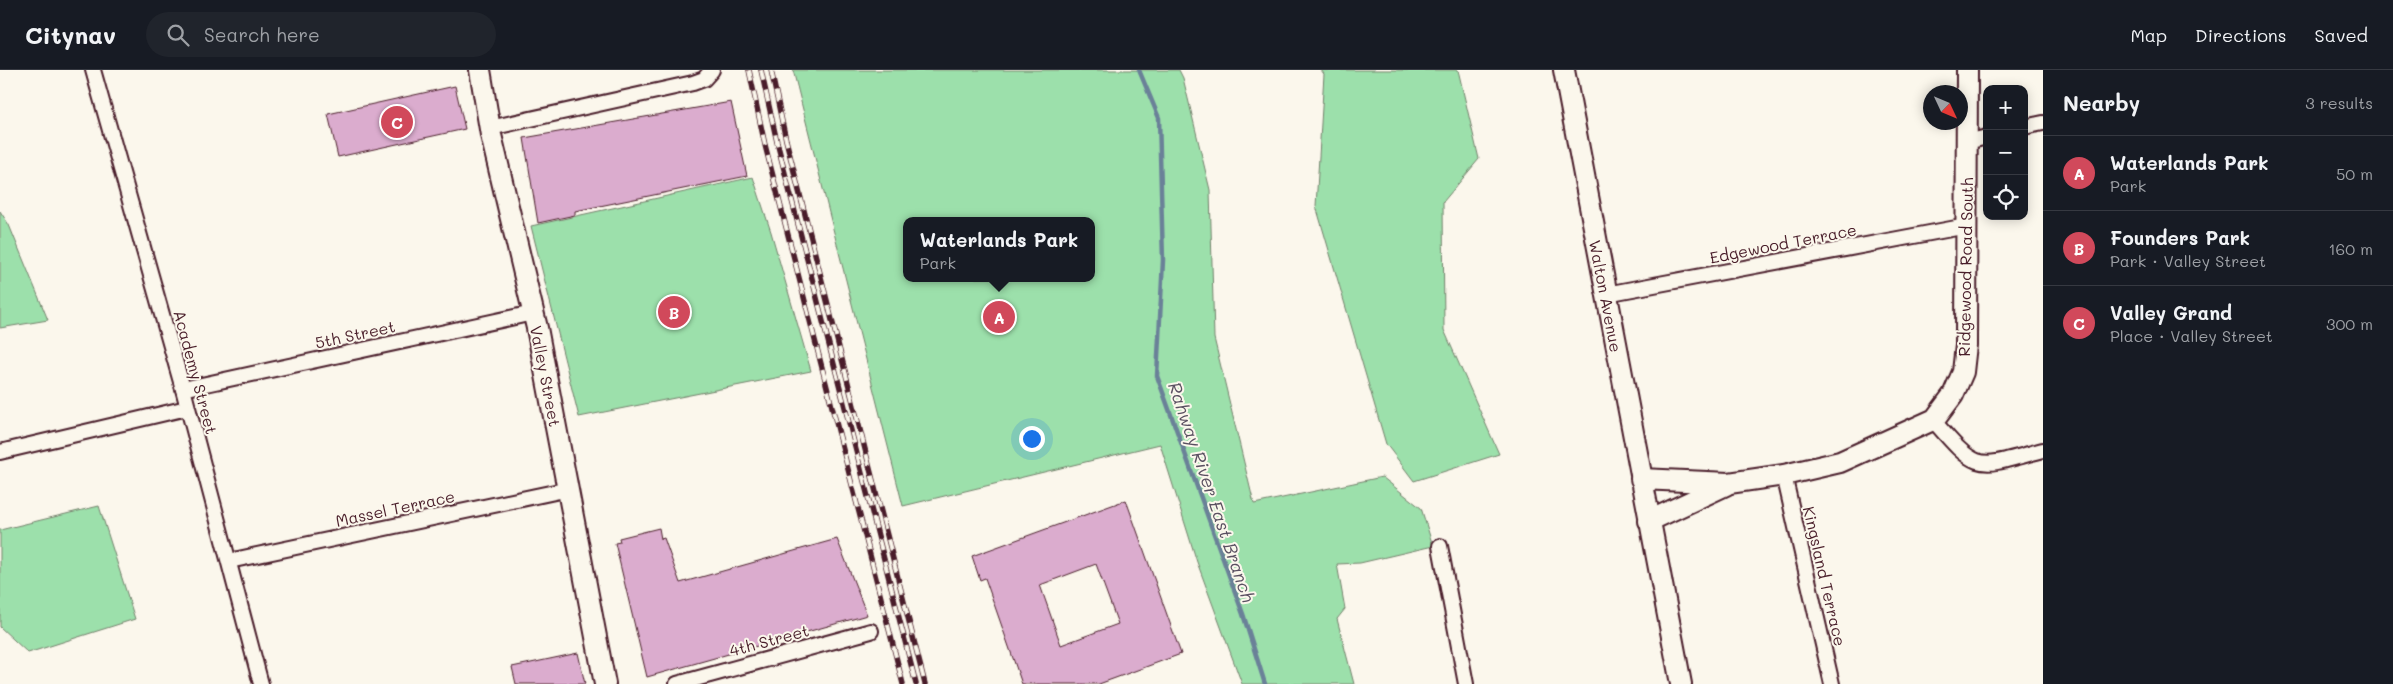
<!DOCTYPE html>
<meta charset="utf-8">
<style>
body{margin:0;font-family:Mali,sans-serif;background:#20242c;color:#f1f3f6}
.controls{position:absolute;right:15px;top:15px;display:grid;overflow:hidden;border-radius:10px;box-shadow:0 2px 12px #0003}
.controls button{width:45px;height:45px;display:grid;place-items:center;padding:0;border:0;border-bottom:1px solid #363941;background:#171b24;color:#f1f3f6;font:25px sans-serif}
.compass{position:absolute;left:1923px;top:15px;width:45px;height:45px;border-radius:50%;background:#171b24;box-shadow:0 2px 12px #0003;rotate:134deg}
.you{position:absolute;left:1031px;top:368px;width:18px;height:18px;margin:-12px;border:4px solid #fff;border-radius:50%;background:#1a73e8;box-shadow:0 0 0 8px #1a73e833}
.badge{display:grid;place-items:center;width:32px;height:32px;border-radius:50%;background:#d1495b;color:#fff;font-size:16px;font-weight:700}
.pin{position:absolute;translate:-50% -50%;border:2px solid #fff;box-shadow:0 1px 5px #0006}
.popup{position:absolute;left:903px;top:147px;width:192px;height:65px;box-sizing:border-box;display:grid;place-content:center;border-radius:10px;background:#171b24;filter:drop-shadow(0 1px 4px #0005);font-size:16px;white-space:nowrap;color:#9ea1a6}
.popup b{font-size:19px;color:#f1f3f6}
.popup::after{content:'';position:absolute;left:50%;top:100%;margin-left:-10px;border:10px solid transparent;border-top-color:#171b24}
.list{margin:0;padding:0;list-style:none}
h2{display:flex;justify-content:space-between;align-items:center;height:65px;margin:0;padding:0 20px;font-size:21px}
h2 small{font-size:16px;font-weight:400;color:#9ea1a6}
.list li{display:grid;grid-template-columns:32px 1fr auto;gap:15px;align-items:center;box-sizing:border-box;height:75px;padding:0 20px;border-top:1px solid #363941}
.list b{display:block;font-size:19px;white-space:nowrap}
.list p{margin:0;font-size:16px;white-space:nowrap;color:#9ea1a6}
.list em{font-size:16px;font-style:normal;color:#9ea1a6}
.icon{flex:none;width:28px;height:28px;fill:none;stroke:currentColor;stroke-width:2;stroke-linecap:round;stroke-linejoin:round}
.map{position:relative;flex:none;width:2043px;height:614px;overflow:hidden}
header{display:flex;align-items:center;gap:30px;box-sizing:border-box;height:70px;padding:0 25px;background:#171b24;border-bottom:1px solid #363941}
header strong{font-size:24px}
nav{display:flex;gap:28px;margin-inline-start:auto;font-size:18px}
.search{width:350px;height:45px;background:#20242c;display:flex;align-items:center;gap:12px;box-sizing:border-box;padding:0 18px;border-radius:28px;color:#9ea1a6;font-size:19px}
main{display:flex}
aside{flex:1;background:#171b24}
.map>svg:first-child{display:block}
.green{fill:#9ce0ab;stroke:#73806b;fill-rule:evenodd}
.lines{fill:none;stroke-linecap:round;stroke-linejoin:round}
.stream{stroke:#6a8198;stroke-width:4.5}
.building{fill:#dbacce;stroke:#4a1f2b;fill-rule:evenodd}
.street-casing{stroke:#4a1f2b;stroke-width:18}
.secondary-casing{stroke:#4a1f2b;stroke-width:24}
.street{stroke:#fbf7ec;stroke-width:14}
.secondary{stroke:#fbf7ec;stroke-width:20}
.rail-casing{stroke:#4a1f2b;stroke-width:5.5}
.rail{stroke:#fbf7ec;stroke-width:4;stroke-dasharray:11;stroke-linecap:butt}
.labels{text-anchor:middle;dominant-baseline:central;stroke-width:4;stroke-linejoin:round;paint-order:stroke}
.street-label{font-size:16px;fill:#4a1f2b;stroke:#fbf7ec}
.water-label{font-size:18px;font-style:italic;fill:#5a5061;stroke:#fbf7ec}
</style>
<header>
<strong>Citynav</strong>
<div class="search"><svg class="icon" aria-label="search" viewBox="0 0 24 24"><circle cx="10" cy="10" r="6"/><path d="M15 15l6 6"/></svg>Search here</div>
<nav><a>Map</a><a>Directions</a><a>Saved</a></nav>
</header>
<main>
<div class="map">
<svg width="2043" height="614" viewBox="0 0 2043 614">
<rect width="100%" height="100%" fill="#fbf7ec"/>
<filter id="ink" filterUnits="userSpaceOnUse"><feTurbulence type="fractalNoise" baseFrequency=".02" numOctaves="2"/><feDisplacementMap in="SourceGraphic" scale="10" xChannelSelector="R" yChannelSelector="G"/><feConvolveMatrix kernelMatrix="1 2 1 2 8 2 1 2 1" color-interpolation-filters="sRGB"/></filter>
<g filter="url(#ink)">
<g class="green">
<path d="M793,0H1179L1183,8L1210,120L1214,268L1254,434L1382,407L1421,438L1433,476L1360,493L1337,494L1345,539L1337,549L1354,614H1242L1197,492L1160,374L903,436ZM906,151H1092V208H906Z"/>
<polygon points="1321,0 1458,0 1479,89 1443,132 1444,260 1499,384 1414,411 1386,374 1316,136 1324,4"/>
<polygon points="753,107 771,162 811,301 579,347 531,156"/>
<polygon points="0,141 9,155 48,250 0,258"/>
<polygon points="99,436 135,549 28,583 0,557 0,460"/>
</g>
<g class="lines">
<polyline class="stream" points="1139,0 1159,48 1163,190 1157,306 1243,544 1265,614"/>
</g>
<g class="building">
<polygon points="455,16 465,59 338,87 328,44"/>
<polygon points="731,32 747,106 575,141 575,145 538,153 524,68"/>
<path d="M1126,430L1181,584L1099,614H1022L985,508L980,510L972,486ZM1096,494L1118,554L1061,575L1040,515Z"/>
<polygon points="659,458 661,469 664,468 680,513 837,469 867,545 647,607 615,473 620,472 619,468"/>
<polygon points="578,583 585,614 516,614 512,597"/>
</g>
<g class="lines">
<g class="street-casing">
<g id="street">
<polyline points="93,0 183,319 261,614"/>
<polyline points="2024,57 2043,53"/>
<polyline points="490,58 693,13 704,9 712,0"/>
<polyline points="1967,72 1987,67"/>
<polyline points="1606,224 1967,156"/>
<polyline points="183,319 533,243"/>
<path d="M1933,350C1979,404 1977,398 2043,380"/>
<polyline points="0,382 187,338"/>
<polyline points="1784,405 1832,614"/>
<polyline points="1440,476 1466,614"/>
<polyline points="229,491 569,419"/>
<polyline points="677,614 871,561"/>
</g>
</g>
<g class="secondary-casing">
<g id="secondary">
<polyline points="480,0 491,65 537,258 605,614"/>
<polyline points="1564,0 1681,614"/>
<polyline points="1641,409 1729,413 1784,405 1840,392 1935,349 1953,325 1963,302 1966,275 1967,0"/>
<polyline points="1649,451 1726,415"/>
</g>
</g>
<use href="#street" class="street"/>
<use href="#secondary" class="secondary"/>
<g class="rail-casing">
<g id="rail">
<polyline points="749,0 765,75 903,614"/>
<polyline points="761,0 777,72 916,614"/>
<polyline points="771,0 786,70 925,614"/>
</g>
</g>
<use href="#rail" class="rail"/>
</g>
</g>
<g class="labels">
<g class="street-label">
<text transform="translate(1783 173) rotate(-11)">Edgewood Terrace</text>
<text transform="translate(1965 197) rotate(-89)">Ridgewood Road South</text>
<text transform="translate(1606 226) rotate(79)">Walton Avenue</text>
<text transform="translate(355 264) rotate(-12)">5th Street</text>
<text transform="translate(196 302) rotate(75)">Academy Street</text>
<text transform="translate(546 306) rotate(79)">Valley Street</text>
<text transform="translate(395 438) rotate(-12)">Massel Terrace</text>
<text transform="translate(1825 506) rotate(77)">Kingsland Terrace</text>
<text transform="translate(769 570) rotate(-15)">4th Street</text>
</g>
<g class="water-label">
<text transform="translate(1212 422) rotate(71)">Rahway River East Branch</text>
</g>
</g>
</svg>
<div class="controls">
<button>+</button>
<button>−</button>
<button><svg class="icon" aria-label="locate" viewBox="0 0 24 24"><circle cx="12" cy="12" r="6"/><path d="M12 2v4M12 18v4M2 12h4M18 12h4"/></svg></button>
</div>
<svg class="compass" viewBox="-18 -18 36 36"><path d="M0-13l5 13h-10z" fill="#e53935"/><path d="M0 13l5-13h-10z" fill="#9ea1a6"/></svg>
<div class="you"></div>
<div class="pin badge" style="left:999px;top:247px">A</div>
<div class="popup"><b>Waterlands Park</b>Park</div>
<div class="pin badge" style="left:674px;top:242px">B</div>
<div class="pin badge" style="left:397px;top:52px">C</div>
</div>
<aside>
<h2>Nearby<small>3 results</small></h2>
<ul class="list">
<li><span class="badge">A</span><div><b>Waterlands Park</b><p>Park</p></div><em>50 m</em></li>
<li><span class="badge">B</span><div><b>Founders Park</b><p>Park · Valley Street</p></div><em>160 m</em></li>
<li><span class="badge">C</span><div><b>Valley Grand</b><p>Place · Valley Street</p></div><em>300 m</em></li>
</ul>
</aside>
</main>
